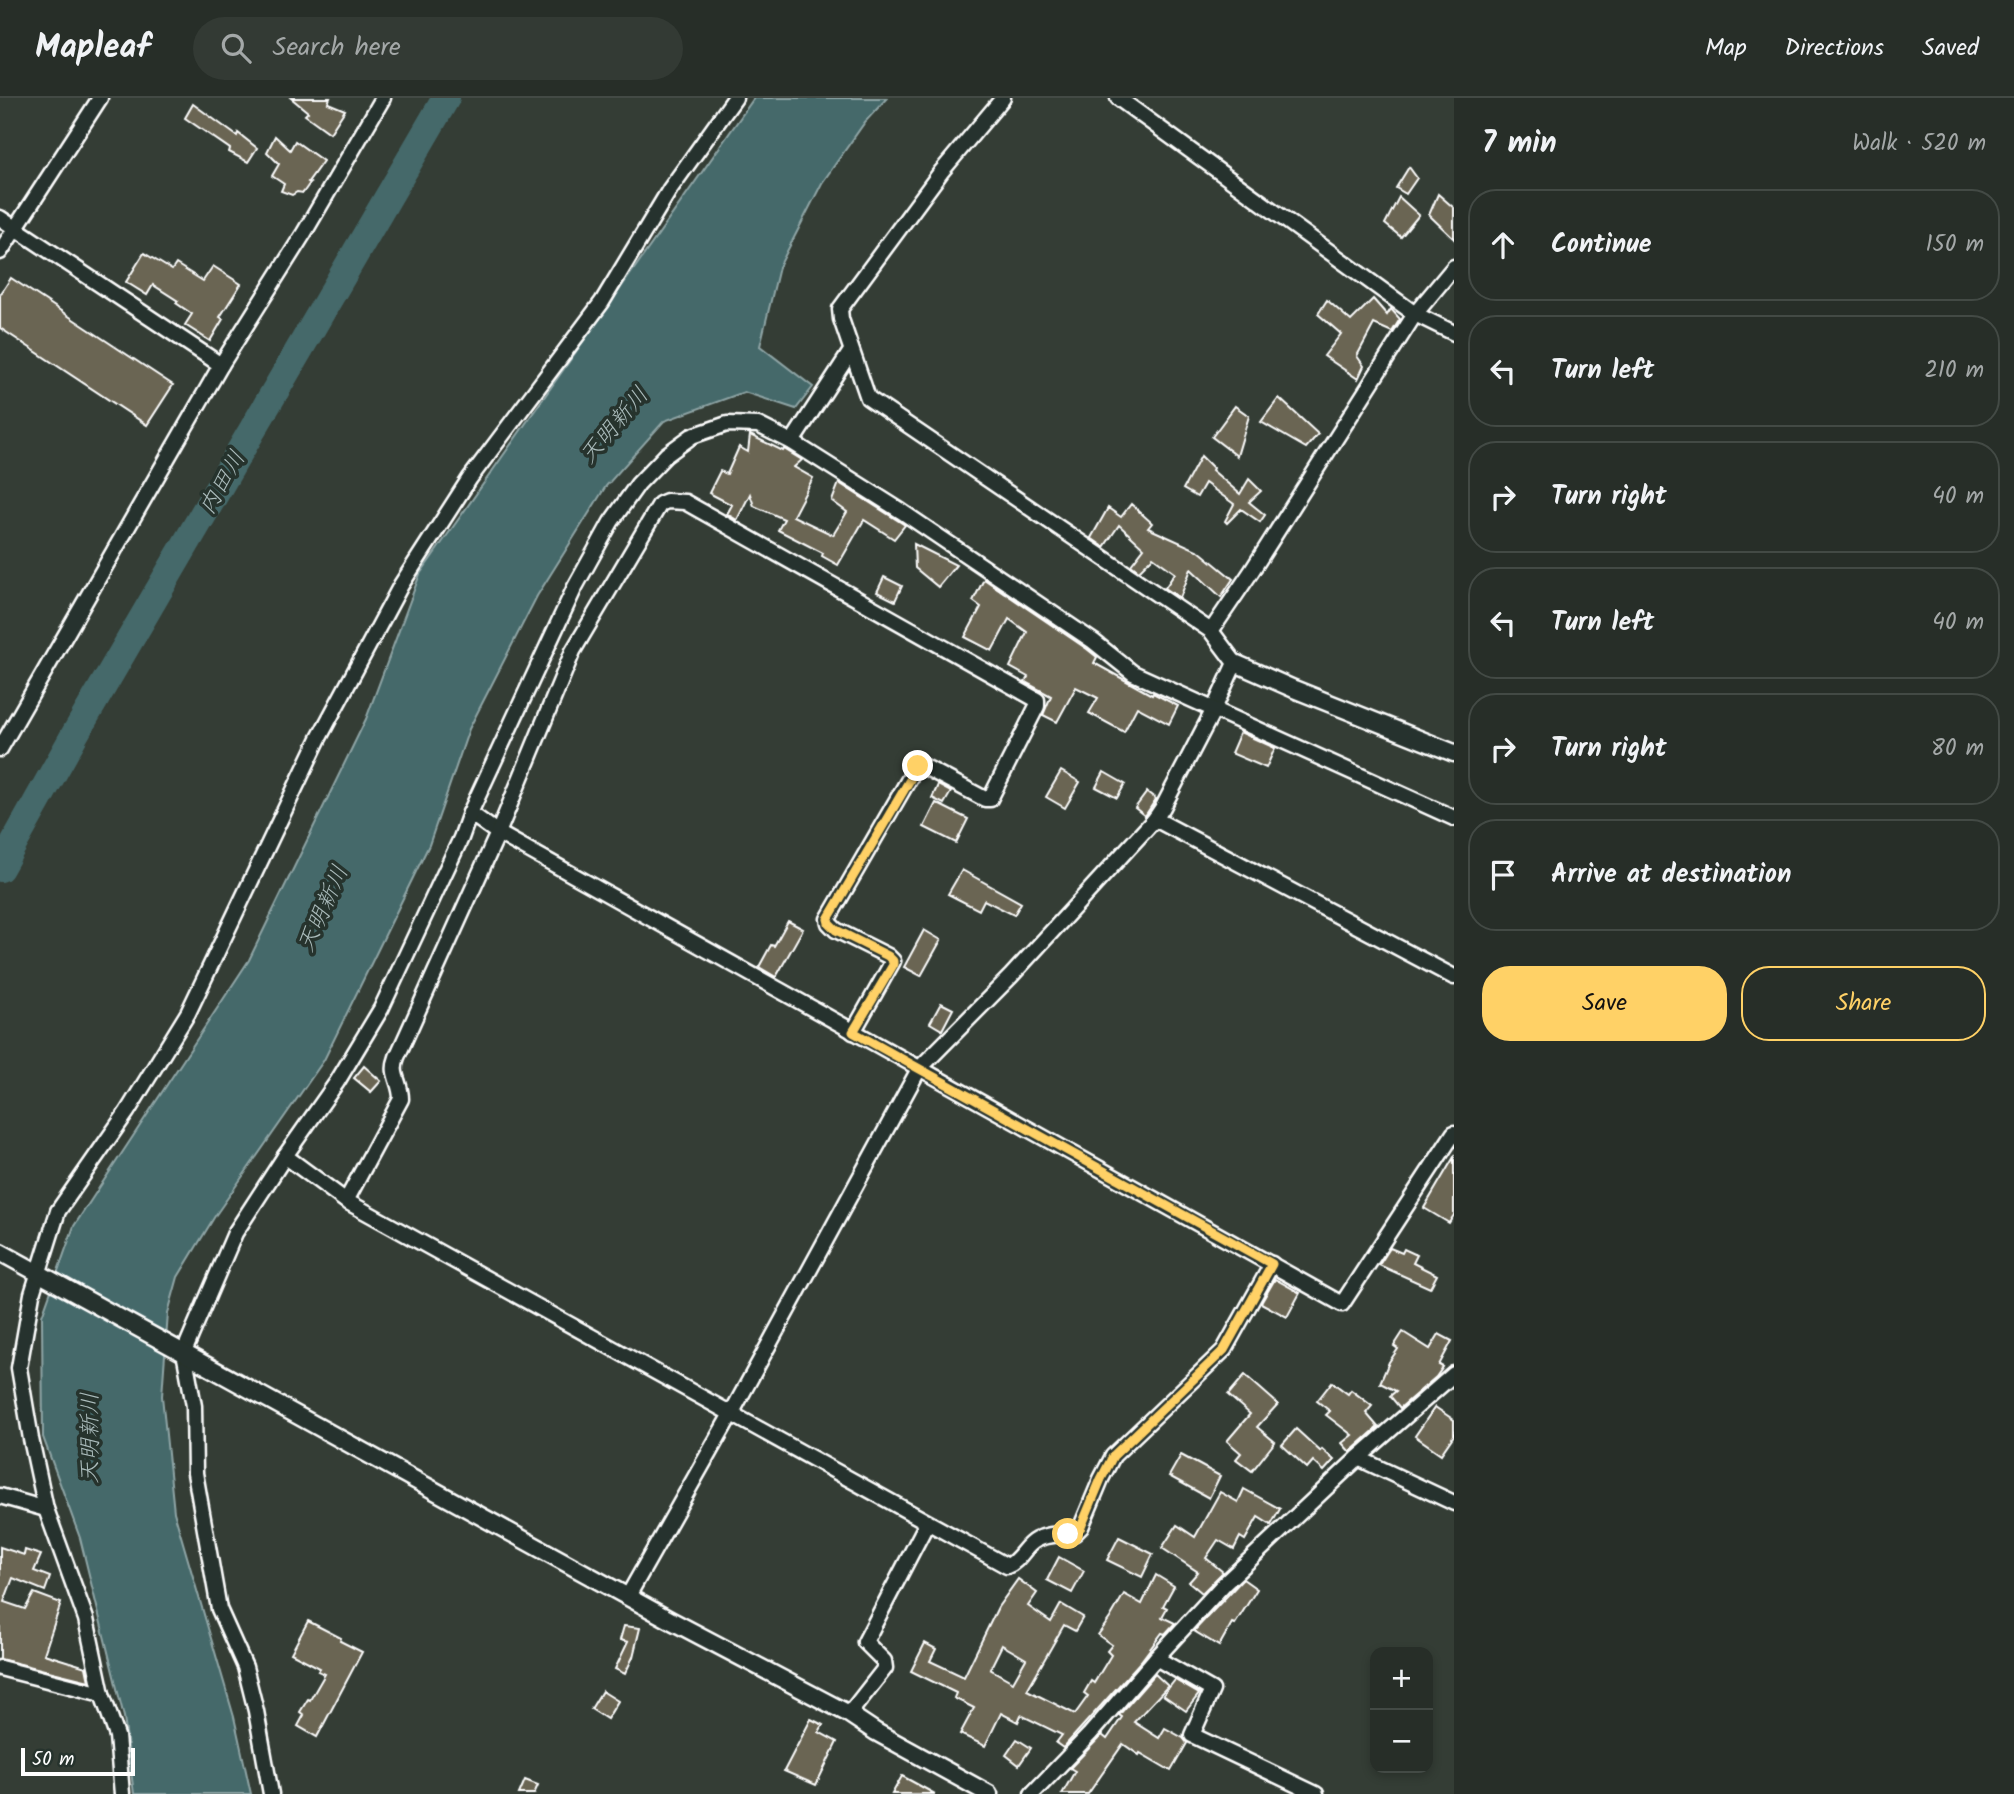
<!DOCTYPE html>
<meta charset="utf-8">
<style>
body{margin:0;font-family:Kalam,"Klee One",sans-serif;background:#333a34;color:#f1f3f6}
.controls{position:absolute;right:21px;bottom:21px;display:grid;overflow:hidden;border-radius:14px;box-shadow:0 4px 10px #0003}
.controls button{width:63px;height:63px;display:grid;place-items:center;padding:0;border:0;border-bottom:2px solid #434a45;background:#272e28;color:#f1f3f6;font:35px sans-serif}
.scale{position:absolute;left:21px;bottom:18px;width:114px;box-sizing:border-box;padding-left:7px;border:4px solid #fff;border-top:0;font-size:19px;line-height:24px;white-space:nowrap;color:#fff;-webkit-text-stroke:5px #26332d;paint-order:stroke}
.stop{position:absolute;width:21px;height:21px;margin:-16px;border:5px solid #ffd166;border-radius:50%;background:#fff}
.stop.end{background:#ffd166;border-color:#fff;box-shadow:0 2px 7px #0008}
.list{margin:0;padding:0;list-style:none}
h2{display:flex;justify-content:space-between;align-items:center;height:91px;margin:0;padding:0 28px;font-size:30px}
h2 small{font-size:23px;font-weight:400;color:#a4a8a8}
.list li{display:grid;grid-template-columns:46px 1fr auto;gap:21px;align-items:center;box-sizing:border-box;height:112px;margin:0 14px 14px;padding:0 14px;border:2px solid #434a45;border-radius:28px}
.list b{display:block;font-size:26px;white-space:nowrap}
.list em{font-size:23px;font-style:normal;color:#a4a8a8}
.actions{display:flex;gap:14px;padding:21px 28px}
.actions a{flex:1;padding:16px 0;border:2px solid #ffd166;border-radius:28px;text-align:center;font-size:24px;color:#ffd166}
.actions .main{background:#ffd166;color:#111}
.icon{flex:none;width:38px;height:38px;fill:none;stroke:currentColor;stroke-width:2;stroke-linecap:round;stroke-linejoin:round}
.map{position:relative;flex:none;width:1454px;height:1696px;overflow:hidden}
header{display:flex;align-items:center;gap:42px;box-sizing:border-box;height:98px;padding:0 35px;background:#272e28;border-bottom:2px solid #434a45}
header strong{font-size:33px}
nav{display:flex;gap:38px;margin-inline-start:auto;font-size:24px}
.search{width:490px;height:63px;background:#333a34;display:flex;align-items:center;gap:18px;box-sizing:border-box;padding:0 24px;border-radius:38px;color:#a4a8a8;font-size:26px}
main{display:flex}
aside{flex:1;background:#272e28}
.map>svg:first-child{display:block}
.water{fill:#45696a;stroke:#8fa5a6;stroke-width:2}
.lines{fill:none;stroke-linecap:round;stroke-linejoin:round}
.river{stroke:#45696a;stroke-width:28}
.building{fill:#6a6553;stroke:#fff;stroke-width:2;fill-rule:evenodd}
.minor-casing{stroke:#fff;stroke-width:19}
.tertiary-casing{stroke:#fff;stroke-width:21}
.minor{stroke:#26332d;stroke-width:14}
.tertiary{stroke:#26332d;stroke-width:16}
.route{stroke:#ffd166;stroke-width:9}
.labels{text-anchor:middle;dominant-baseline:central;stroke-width:7;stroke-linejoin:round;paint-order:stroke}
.water-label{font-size:23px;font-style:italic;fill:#abbcbc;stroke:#26332d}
</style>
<header>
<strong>Mapleaf</strong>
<div class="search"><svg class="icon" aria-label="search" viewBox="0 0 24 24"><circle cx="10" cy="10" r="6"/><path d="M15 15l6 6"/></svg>Search here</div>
<nav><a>Map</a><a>Directions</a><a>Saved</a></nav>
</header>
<main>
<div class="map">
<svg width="1454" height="1696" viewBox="0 0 1454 1696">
<rect width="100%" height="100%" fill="#343d35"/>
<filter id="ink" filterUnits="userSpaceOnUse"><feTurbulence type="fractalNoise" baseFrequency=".0143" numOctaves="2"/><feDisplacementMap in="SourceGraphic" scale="14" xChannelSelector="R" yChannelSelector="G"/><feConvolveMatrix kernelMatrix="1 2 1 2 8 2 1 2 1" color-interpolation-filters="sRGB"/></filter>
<g filter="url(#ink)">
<polygon class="water" points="754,0 887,0 865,24 822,85 779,169 760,248 813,289 796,311 744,294 664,323 606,388 537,498 469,631 429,747 324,962 215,1118 178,1179 168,1215 162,1298 174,1414 234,1619 251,1696 134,1696 124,1619 80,1440 43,1339 42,1218 74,1128 249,862 366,621 420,476"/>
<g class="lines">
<polyline class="river" points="0,770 75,636 446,0"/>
</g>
<g class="building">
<polygon points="291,0 330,0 328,5 345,12 330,35 305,17 308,14"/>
<polygon points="193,6 237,38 238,35 257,50 248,64 229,54 230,51 185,20"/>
<polygon points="275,38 290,52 295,43 323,63 308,84 310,85 303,95 297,94 292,97 281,93 284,86 272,78 279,66 267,54"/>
<polygon points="1409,69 1417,80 1406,96 1396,90"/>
<polygon points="1438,96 1454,110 1454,141 1429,117"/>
<polygon points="1399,99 1419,117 1401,139 1385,126"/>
<polygon points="144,155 172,172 176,166 203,183 213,168 241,186 220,219 223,221 210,243 185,227 192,216 176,205 178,203 153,187 147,197 126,184"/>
<polygon points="11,180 173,287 147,327 0,230 0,197"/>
<polygon points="1373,201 1387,217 1391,211 1400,221 1392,234 1374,226 1357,258 1364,268 1358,281 1324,258 1341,236 1318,216 1327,202 1351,223"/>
<polygon points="1279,300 1318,336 1306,350 1261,324"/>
<polygon points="1235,308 1249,318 1237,358 1212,339"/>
<polygon points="750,337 783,353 784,351 802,362 794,369 813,380 793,418 833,437 847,414 832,403 839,385 905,427 894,441 864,422 838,467 822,458 823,455 778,432 784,421 754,408 750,396 737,422 727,416 732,407 709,395 720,373 727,376 739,349 748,354"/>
<polygon points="1201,358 1213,370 1212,372 1240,396 1249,381 1261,393 1249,404 1265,417 1260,424 1241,411 1227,425 1225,423 1234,406 1205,385 1197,399 1183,391"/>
<polygon points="1131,406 1152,425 1148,430 1199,453 1233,481 1221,499 1191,471 1180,500 1165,490 1175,475 1153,459 1139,473 1131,467 1144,450 1119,427 1104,449 1091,440 1108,410 1121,419"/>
<polygon points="914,446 956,467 938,489 915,470"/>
<polygon points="884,479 902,488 895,503 877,494"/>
<polygon points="984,481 1087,551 1097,559 1094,565 1152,597 1153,595 1178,608 1169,626 1137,609 1124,634 1089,615 1098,600 1076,589 1057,624 1043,617 1051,598 1025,584 1028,579 1010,569 1027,534 1009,521 992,553 965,539 981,509 973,503"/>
<polygon points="1240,634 1275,650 1266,670 1231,655"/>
<polygon points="1061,673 1080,684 1065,710 1046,699"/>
<polygon points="1104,674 1125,686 1117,700 1096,689"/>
<polygon points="938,687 951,694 944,706 932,700"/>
<polygon points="1147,694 1156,701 1145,718 1135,710"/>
<polygon points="936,705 968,721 956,745 924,729"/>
<polygon points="962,772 1021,805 1014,817 984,802 979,812 948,796"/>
<polygon points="788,823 803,831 776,879 759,869 771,847 774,848"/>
<polygon points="924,832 941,842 921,878 904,869"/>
<polygon points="941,905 953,911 942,932 930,925"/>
<polygon points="364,968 381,983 371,994 354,980"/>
<polygon points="1454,1059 1454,1117 1449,1125 1424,1110"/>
<polygon points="1390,1150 1402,1155 1404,1151 1417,1157 1413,1165 1437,1177 1430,1190 1379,1167"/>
<polygon points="1275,1181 1300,1195 1287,1219 1261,1205"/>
<polygon points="1403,1234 1430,1251 1439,1236 1452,1243 1439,1267 1443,1269 1436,1279 1400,1310 1390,1298 1396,1293 1380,1285 1389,1264 1398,1251 1394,1248"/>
<polygon points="1245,1277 1278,1306 1257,1329 1275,1344 1252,1373 1236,1361 1241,1355 1227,1343 1250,1316 1228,1297"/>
<polygon points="1332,1284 1348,1296 1351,1292 1372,1308 1366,1315 1378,1329 1350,1354 1342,1345 1352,1337 1326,1317 1330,1313 1317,1303"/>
<polygon points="1435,1309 1454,1322 1454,1337 1441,1356 1415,1338"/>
<polygon points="1296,1331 1320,1353 1322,1351 1334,1362 1324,1373 1313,1363 1307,1370 1282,1347"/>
<polygon points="1181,1357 1220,1378 1209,1400 1169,1378"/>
<polygon points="1244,1391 1280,1411 1271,1427 1258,1419 1245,1442 1240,1439 1234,1451 1218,1442 1206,1460 1223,1474 1202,1495 1189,1484 1198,1474 1162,1450 1177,1427 1195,1439 1220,1394 1238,1404"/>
<polygon points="1119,1439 1153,1456 1142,1479 1107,1462"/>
<polygon points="0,1449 24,1457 25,1452 41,1457 34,1473 50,1479 45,1493 13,1480 4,1504 25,1511 34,1495 61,1505 44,1556 86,1569 89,1583 0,1561"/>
<polygon points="1059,1459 1084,1473 1072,1495 1047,1482"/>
<path d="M1156,1477L1174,1488L1163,1508L1167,1510L1162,1519L1175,1525L1165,1536L1162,1535L1141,1563L1063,1650L1056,1645L1062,1637L1021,1617L1018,1624L1001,1615L985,1648L960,1636L974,1610L954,1600L956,1595L911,1573L925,1545L936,1551L930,1563L964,1579L998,1509L1018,1481L1037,1495L1028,1508L1051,1524L1061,1506L1083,1519L1075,1533L1064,1527L1027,1592L1075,1616L1088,1598L1084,1595L1091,1583L1094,1585L1111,1557L1107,1553L1112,1547L1098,1537L1110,1520L1124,1496L1142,1506ZM1002,1547L1026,1561L1013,1584L990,1571Z"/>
<polygon points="1243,1481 1257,1491 1235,1526 1232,1525 1219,1548 1194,1533"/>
<polygon points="308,1523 341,1540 340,1543 362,1554 317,1639 298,1628 304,1617 300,1614 308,1601 310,1602 325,1576 318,1573 320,1570 291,1555"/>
<polygon points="624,1528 640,1530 633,1559 625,1576 615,1571 628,1544 620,1542"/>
<polygon points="1155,1576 1168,1588 1134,1624 1159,1640 1165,1630 1183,1640 1187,1645 1171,1673 1140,1655 1139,1657 1123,1646 1088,1696 1062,1696 1075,1673 1070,1670 1102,1637 1107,1641 1122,1619 1119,1617"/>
<polygon points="1175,1582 1199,1596 1186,1613 1163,1597"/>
<polygon points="602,1593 618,1603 607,1621 591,1611"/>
<polygon points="811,1621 823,1627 819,1634 837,1644 816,1687 784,1673"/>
<polygon points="1017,1641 1031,1650 1019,1667 1006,1657"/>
<polygon points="902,1678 935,1696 892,1696"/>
<polygon points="525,1682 538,1687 534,1696 519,1696"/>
</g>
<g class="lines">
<g class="minor-casing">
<g id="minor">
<polyline points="1118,0 1415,216 1454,235"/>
<polyline points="0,120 221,267"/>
<polyline points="0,154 100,0"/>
<polyline points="792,344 851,253"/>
<polyline points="1211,533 1251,474 1415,216 1454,169"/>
<polyline points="0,651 221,267 304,135 383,0"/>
<polyline points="470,715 498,735 1342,1206 1454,1035"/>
<polyline points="1155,721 1454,879"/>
<path d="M285,1058L346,1103L1007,1468C1020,1463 1024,1448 1036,1442C1048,1435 1062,1437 1075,1435L1081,1429L1101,1381L1113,1358L1224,1252L1272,1166"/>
<path d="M346,1103L401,1001C401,983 390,977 397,959L498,735L573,553L660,406L667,403L685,404L1037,602V608L990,701H985L923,668L916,669L828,821L829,825L836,832L888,858L893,863L853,934"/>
<polyline points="1358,1360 1454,1405"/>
<polyline points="0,1398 46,1411"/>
<polyline points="628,1498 731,1316 919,971 1011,878 1155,721 1163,709 1213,613 1235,565 1211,533 868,300 841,221 840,211 941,74 1003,0"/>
<polyline points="1156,1560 1212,1592 1192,1637 1316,1696"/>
<polyline points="0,1570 102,1596"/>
<polyline points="849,1616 885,1570 884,1563 865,1544 927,1425"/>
<polyline points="122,1696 117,1638 102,1596 86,1521 46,1411 31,1341 19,1270 32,1196 58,1113 127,1014 188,915 319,640 401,487 470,380 602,204 670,91 735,0"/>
<polyline points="271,1696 256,1613 245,1569 219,1511 195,1375 194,1308 184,1254 235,1135 285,1058 337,984 381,911 461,740 470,715 575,489 611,424 638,386 666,357 692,338 727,326 758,327 792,344 901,413 1093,543 1133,575 1454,720"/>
<polyline points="1032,1696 1090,1636 1156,1560 1224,1486 1358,1360 1454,1276"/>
</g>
</g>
<g class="tertiary-casing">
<g id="tertiary">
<polyline points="1235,565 1294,591 1454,655"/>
<polyline points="0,1154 670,1522 849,1616 876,1634 989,1696"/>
</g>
</g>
<use href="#minor" class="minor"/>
<use href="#tertiary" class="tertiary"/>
</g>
</g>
<g class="lines" filter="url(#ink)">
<polyline class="route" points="918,668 828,821 829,825 836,832 888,858 893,863 893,867 853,934 1272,1166 1224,1252 1113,1358 1101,1381 1081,1429 1075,1435 1068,1436"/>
</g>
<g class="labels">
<g class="water-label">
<text transform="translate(615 328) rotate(-50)">天明新川</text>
<text transform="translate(223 385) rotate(-60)">内田川</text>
<text transform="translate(324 811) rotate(-66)">天明新川</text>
<text transform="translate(91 1340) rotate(-90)">天明新川</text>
</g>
</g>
</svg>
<div class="controls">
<button>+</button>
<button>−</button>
</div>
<div class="scale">50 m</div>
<div class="stop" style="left:1068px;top:1436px"></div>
<div class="stop end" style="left:918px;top:668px"></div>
</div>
<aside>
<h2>7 min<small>Walk · 520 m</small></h2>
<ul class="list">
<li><svg class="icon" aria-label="ahead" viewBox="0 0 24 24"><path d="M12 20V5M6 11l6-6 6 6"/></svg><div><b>Continue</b></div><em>150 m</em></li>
<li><svg class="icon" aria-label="left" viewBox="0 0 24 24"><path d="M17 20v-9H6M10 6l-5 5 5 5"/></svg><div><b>Turn left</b></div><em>210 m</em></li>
<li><svg class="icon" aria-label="right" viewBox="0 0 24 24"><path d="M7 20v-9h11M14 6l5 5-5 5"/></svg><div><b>Turn right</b></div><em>40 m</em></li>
<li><svg class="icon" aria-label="left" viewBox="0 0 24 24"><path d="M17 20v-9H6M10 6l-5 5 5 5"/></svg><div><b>Turn left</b></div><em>40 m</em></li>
<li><svg class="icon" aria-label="right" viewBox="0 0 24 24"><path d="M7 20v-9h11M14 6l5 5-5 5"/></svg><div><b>Turn right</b></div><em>80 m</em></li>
<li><svg class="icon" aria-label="arrive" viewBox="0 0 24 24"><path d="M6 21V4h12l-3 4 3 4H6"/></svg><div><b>Arrive at destination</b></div></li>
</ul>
<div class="actions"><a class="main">Save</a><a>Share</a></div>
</aside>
</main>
